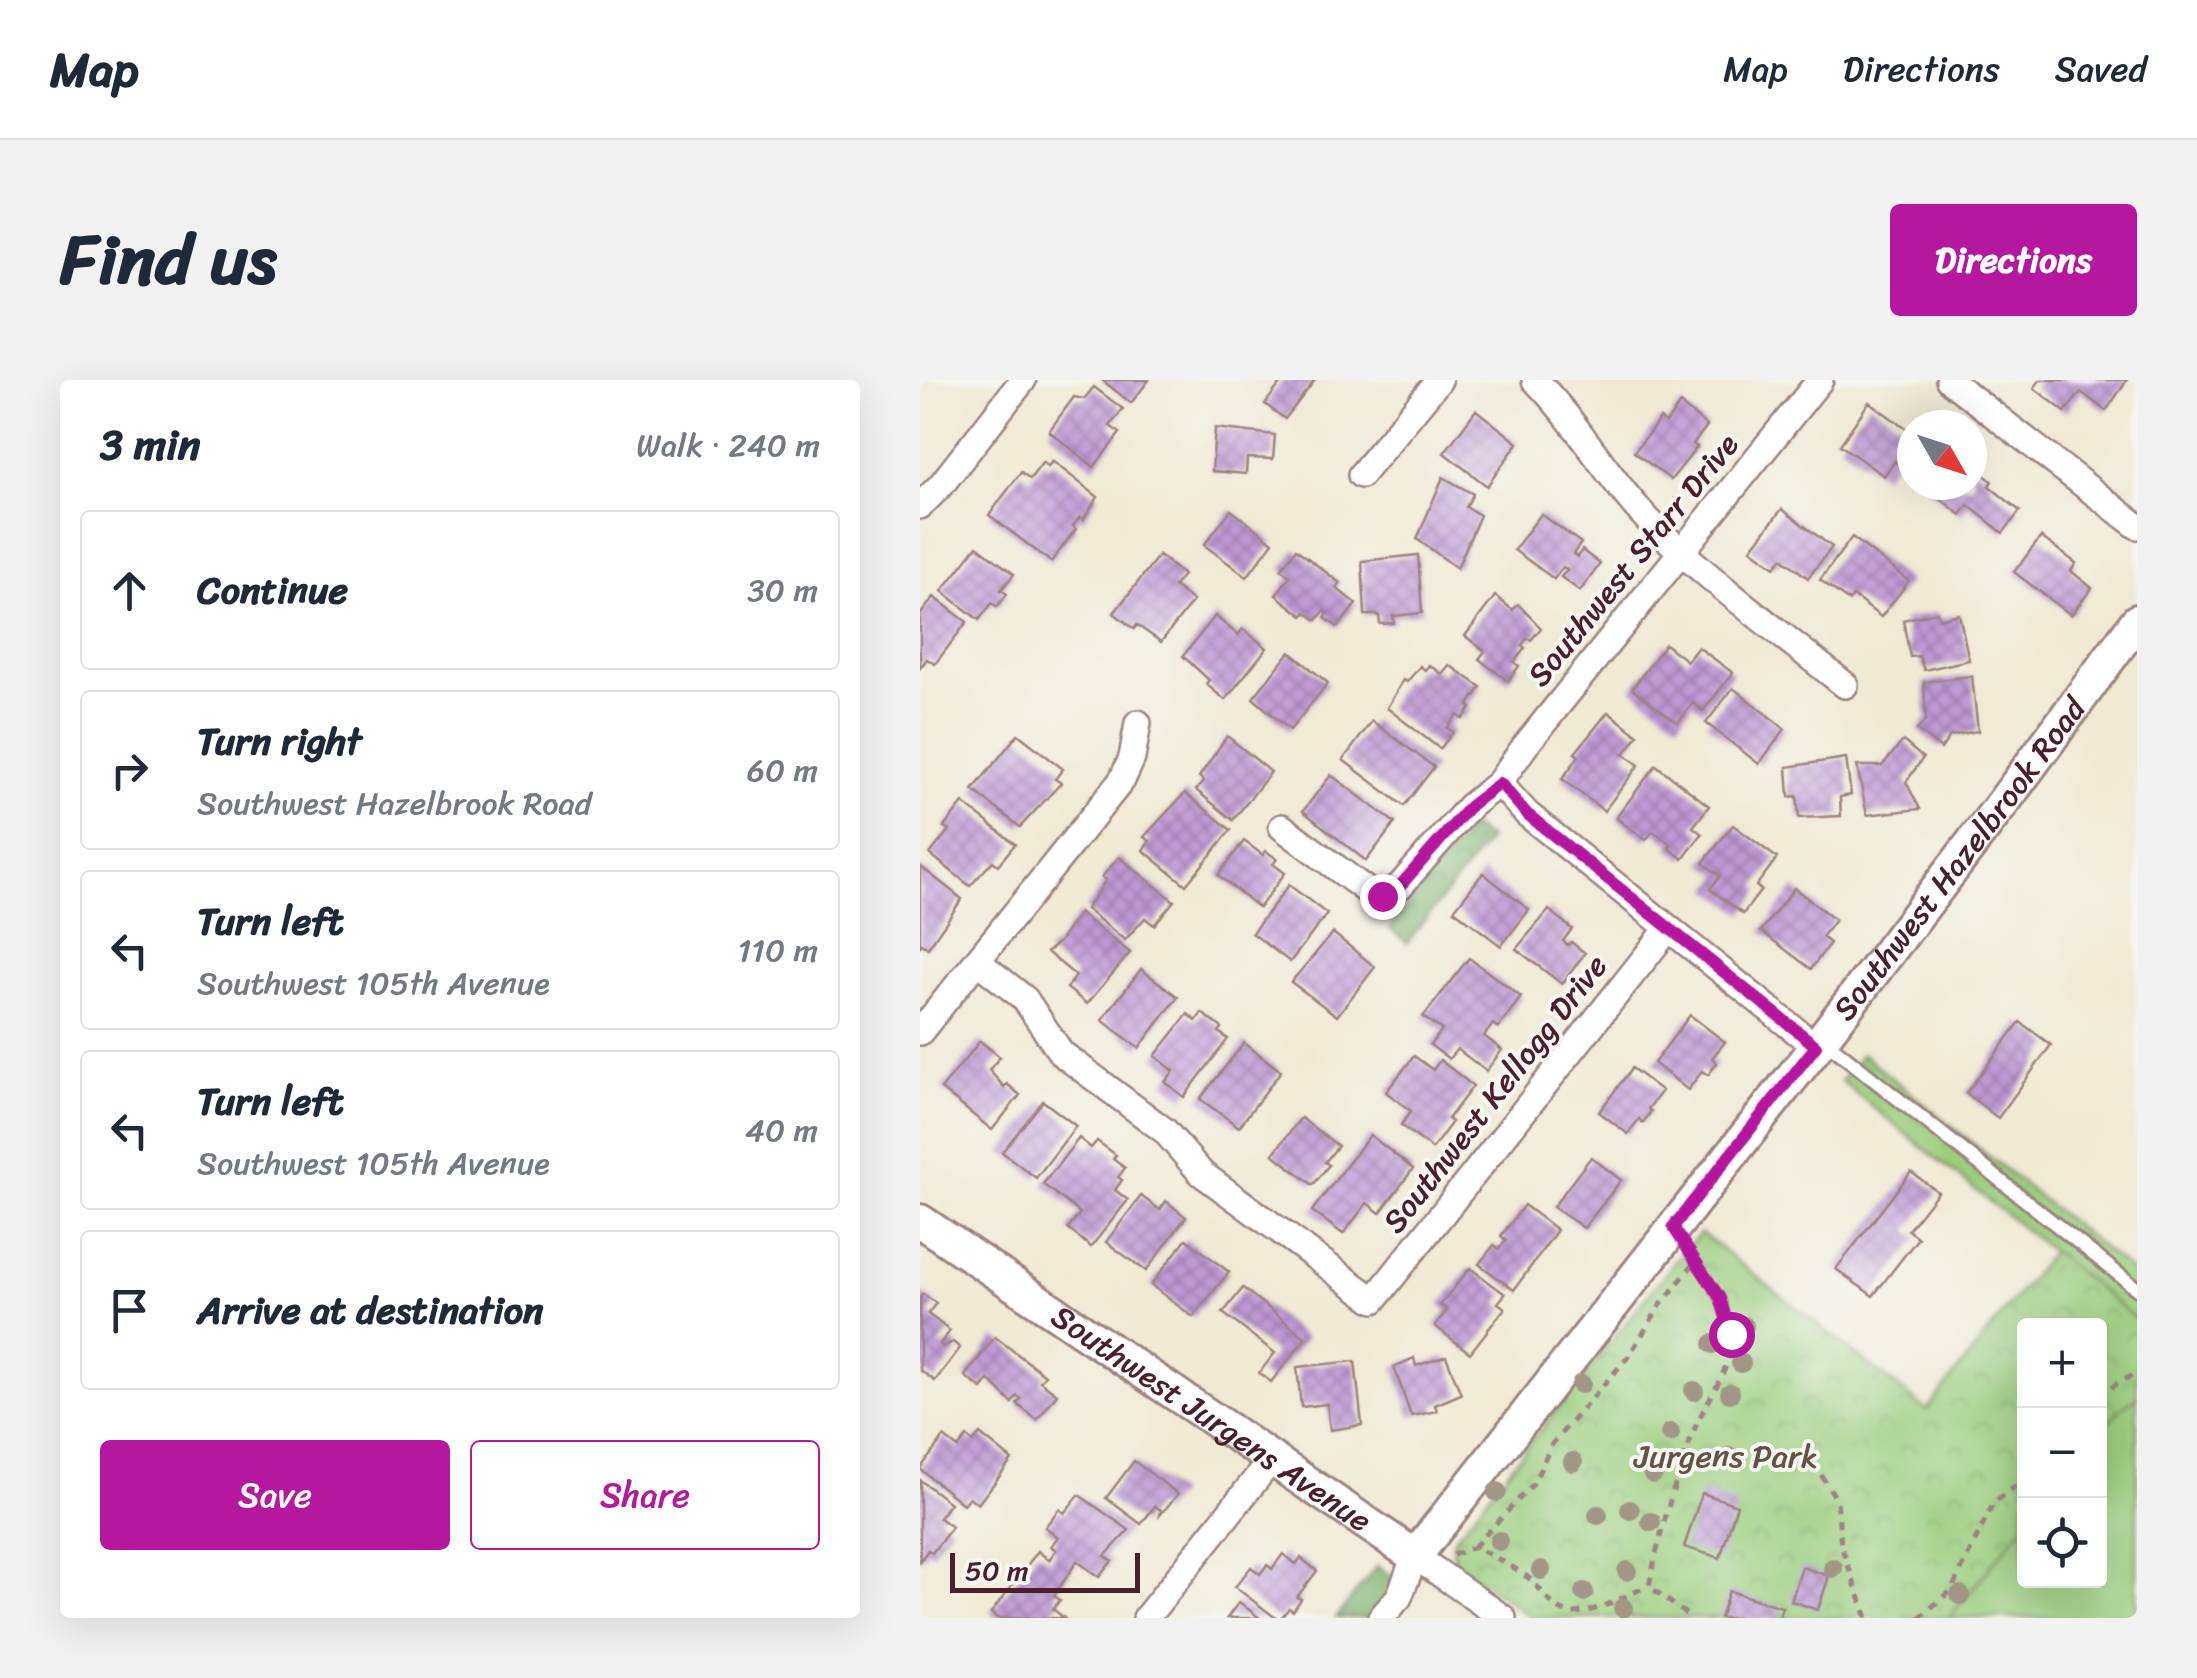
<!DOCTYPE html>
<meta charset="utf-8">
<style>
body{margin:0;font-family:Sriracha,sans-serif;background:#f2f2f3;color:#1f2937}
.controls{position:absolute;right:30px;bottom:30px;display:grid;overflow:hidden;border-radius:10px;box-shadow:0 10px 40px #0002}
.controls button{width:90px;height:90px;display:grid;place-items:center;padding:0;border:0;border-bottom:2px solid #e0e1e3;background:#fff;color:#1f2937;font:50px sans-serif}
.compass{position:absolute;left:977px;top:30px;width:90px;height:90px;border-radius:50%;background:#fff;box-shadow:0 10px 40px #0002;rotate:129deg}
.scale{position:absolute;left:30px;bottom:25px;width:190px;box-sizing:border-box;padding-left:10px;border:5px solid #4a1f2b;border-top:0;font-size:28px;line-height:35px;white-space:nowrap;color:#4a1f2b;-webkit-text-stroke:8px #f6f6f2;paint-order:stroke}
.stop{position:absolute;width:30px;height:30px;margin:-22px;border:8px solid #b5179e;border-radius:50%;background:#fff}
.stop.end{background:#b5179e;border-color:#fff;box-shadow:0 2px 10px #0008}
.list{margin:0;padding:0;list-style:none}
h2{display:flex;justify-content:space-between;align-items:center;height:130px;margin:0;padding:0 40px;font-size:42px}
h2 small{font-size:32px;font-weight:400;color:#747a83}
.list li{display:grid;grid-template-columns:65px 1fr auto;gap:30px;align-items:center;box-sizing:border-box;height:160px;margin:0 20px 20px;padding:0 20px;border:2px solid #e0e1e3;border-radius:10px}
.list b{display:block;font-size:38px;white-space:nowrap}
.list p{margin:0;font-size:32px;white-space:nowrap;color:#747a83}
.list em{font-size:32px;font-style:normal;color:#747a83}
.actions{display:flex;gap:20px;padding:30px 40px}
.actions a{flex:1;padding:22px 0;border:2px solid #b5179e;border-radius:10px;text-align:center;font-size:35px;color:#b5179e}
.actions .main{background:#b5179e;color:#fff}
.icon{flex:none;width:55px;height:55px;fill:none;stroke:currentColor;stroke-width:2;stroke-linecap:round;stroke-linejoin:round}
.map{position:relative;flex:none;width:1217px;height:1238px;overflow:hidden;border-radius:10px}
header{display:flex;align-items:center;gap:60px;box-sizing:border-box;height:140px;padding:0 50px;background:#fff;border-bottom:2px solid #e0e1e3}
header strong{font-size:48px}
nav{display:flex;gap:55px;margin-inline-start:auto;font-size:35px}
.intro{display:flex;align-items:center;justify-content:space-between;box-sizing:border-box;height:240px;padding:0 60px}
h1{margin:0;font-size:70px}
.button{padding:25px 45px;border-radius:10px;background:#b5179e;color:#fff;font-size:35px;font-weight:700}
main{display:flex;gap:60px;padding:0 60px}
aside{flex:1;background:#fff;border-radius:10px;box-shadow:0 10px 40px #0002}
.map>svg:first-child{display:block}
.grass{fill:url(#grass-tufts);stroke:#727654;stroke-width:2.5}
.forest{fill:url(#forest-crowns);stroke:#63684c;stroke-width:2.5}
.park{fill:url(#park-crowns);stroke:#727654;stroke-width:2.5;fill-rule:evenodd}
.pitch{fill:#9bcd7d;stroke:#727654;stroke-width:2.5}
.building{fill:url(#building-cross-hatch)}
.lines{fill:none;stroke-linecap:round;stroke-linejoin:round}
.service-casing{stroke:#9d8480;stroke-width:18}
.minor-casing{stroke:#9d8480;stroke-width:30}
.tertiary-casing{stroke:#9d8480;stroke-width:38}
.path{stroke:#9d8480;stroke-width:5;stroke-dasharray:8 8;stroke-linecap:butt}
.service{stroke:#fff;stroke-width:12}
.minor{stroke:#fff;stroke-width:25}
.tertiary{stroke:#fff;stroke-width:32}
.tree{fill:#a29685}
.route{stroke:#b5179e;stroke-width:12}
.labels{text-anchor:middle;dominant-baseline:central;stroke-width:8;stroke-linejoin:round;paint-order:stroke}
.street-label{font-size:32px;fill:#4a1f2b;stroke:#f6f6f2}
.park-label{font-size:32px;fill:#625344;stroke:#f6f6f2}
</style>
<header>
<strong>Map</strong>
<nav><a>Map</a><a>Directions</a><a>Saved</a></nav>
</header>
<div class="intro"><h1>Find us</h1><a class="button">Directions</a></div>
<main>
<aside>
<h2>3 min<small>Walk · 240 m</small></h2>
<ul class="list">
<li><svg class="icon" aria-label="ahead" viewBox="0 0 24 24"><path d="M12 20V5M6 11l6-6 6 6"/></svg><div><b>Continue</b></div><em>30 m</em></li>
<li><svg class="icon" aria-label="right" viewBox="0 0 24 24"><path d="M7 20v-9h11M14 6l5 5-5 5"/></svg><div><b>Turn right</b><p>Southwest Hazelbrook Road</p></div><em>60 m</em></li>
<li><svg class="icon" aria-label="left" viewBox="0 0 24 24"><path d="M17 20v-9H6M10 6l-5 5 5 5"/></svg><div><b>Turn left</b><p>Southwest 105th Avenue</p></div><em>110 m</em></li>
<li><svg class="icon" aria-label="left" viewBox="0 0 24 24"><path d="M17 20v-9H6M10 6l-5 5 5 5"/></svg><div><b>Turn left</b><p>Southwest 105th Avenue</p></div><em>40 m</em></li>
<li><svg class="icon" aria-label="arrive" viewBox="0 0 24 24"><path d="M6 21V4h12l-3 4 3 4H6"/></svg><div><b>Arrive at destination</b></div></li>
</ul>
<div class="actions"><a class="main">Save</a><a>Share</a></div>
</aside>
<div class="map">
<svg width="1217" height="1238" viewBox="0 0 1217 1238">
<defs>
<pattern id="grass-tufts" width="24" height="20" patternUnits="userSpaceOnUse" patternTransform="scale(2.5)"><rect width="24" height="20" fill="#9bcd7d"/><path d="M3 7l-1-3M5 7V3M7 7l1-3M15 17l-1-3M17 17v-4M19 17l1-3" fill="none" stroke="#87b06c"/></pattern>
<pattern id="forest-crowns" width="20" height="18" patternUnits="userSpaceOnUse" patternTransform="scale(2.5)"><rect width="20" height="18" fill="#7cb06c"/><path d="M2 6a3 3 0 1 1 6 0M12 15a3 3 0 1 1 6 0" fill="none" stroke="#688f59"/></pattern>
<pattern id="park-crowns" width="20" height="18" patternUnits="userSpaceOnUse" patternTransform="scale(2.5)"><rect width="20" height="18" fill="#9bcd7d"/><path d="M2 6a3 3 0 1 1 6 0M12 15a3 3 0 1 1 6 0" fill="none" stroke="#87b06c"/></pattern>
<pattern id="building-cross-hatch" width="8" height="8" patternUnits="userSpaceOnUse" patternTransform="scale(2.5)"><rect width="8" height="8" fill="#be9ad5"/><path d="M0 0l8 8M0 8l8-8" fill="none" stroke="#9c7dad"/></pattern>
</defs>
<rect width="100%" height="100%" fill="#f6f6f2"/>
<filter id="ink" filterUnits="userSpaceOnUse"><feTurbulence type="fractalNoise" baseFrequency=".01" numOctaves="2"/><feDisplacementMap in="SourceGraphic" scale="20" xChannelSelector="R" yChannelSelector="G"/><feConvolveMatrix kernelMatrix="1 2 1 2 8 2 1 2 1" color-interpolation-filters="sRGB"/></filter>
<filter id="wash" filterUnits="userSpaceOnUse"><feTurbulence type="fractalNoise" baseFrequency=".0048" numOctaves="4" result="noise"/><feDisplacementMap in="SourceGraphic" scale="40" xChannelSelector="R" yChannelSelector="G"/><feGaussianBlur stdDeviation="2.25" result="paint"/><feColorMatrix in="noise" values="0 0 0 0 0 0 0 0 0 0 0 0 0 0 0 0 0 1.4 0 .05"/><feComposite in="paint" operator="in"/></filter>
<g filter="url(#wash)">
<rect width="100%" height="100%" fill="#f0e9d4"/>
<polygon class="grass" points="942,674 1217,896 1217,941 921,701"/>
<g class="forest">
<polygon points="550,447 569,459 487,563 469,548"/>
<polygon points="457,1186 481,1203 453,1238 416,1238"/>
</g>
<path class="park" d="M781,853L1007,1030L1132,871L1217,940V1238H612L539,1186L534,1179L533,1160L764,870ZM1104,946H1180V1200H1104Z"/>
<polygon class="pitch" points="1217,1017 1217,1238 1029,1238 1104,1145 1104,1200 1180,1200 1180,1054 1200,1029"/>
<g id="blocks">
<g class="building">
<polygon points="182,0 229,0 211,23"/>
<polygon points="363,0 395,0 365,39 345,24"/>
<polygon points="1120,0 1207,0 1186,31 1161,12 1145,32 1114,8"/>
<polygon points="174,7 203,29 190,46 200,53 174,87 129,51 154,17 164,19"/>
<polygon points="949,22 992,53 992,93 975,81 964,96 920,65"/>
<polygon points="760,24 787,46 773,64 777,67 751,100 714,72 740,39 746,43"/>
<polygon points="556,30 598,63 567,106 524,73"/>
<polygon points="295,48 355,55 353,79 327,78 326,94 292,91"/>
<polygon points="132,81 178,117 163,140 160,137 153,146 156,149 131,182 69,135 101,92 110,99 123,82 128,87"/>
<polygon points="1052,86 1072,101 1069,106 1100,131 1083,153 1048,125 1041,135 1008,109 1012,105 1052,105"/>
<polygon points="523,97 553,114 546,127 560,135 537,188 497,159"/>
<polygon points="862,129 912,167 888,198 862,178 855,187 831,169"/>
<polygon points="311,130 353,162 327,197 284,165"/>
<polygon points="621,134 661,163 653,174 657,177 662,170 680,184 660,211 641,197 647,190 643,187 634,199 594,170"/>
<polygon points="932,157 989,201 961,237 933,216 929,221 900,200"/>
<polygon points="1121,157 1156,183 1151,191 1172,208 1151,235 1094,192"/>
<polygon points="57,166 94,194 81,210 87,214 77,227 72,223 59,240 22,211"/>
<polygon points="376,169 420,203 416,208 436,224 418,247 405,238 408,234 404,231 397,240 386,232 383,236 356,215 370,196 361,189"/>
<polygon points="239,175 263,195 254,206 273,221 241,262 217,245 214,249 194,233"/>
<polygon points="498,175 502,233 473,236 474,243 460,244 459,235 445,235 442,181"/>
<polygon points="575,216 593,230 598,224 621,248 611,260 607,258 602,265 605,268 594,282 599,286 588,301 559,279 565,271 545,256"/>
<polygon points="14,217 47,242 15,284 7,279 0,288 0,235"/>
<polygon points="1017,232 1019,239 1039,234 1049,280 1004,290 999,276 990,277 983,240"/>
<polygon points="295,236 318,255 323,249 347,268 305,320 286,304 289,300 263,276"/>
<polygon points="745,264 767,281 778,267 813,293 783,331 773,323 758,343 712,309"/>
<polygon points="370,272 408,303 370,350 333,318"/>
<polygon points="509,285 522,294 529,285 561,307 548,326 551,328 543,339 537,335 527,348 533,352 520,369 467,328 483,300 487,302 500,286 505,290"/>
<polygon points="1052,296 1058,351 1030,356 1021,369 997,350 1006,340 1004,302"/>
<polygon points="813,308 865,349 839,384 786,343"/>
<polygon points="688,332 718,355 704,374 719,385 684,431 642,399 659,376 655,373"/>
<polygon points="452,341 514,387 484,426 423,380"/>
<polygon points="98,354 143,389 135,399 141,403 100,447 53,410"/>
<polygon points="307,356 351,392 313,440 276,410 284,401 279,397"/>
<polygon points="983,361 1003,378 986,402 1000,429 947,435 937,386 962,386"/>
<polygon points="926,378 931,415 920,417 921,436 879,438 877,416 869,417 867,387"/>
<polygon points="736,385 789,426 773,447 782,454 763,479 749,468 752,465 733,451 726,460 696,438"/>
<polygon points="411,395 475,443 446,481 383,431"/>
<polygon points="265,413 311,450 266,505 223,470 230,461 224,457"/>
<polygon points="43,423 95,464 78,485 73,481 50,506 10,474 29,450 24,447"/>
<polygon points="813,445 857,478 836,506 841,510 823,534 790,509 800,496 783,483"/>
<polygon points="324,461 343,475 346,471 357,479 353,484 365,493 339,528 298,495"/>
<polygon points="199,477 254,521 234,545 225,538 205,560 166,529 186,500 182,497"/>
<polygon points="0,486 42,519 8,568 2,564 0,566"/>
<polygon points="563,493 609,530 581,566 534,530"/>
<polygon points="369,505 407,534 370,582 332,553"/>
<polygon points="874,508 915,540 902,557 910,563 891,589 841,551"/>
<polygon points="629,530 652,549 643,561 648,565 651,562 665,573 642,604 596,569"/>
<polygon points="159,533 210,573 167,624 147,608 156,596 127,572 139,562"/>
<polygon points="413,553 455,587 417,636 371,602"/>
<polygon points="549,578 601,617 578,648 573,644 564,656 582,670 566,691 537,669 529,679 510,665 522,650 503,637"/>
<polygon points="221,589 258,617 219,668 182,640"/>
<polygon points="282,633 302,648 299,652 308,659 264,717 245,702 254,691 235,676 268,634 276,641"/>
<polygon points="770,635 805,662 792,678 797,683 788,695 782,691 768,710 734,683"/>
<polygon points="1100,642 1131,665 1078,738 1046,713"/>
<polygon points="60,661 80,677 69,690 84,707 87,704 100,715 72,750 21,709"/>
<polygon points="324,663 361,691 319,747 280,719"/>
<polygon points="494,676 513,690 520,680 553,706 528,739 532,742 512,769 481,745 491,731 466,712"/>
<polygon points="712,688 742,711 728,729 731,731 723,743 719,739 708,754 679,732"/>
<polygon points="123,721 156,746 116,798 82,772"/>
<polygon points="381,738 418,766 405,782 409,785 393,805 353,774"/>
<polygon points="450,755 493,789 460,833 447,823 423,854 392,831"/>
<polygon points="159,758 171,768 177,761 196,775 193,779 205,788 198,797 202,800 195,810 208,820 171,867 148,849 160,833 123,804"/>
<polygon points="671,777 701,800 664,848 633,827"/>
<polygon points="991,792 1018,812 988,850 998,858 953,916 916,889"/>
<polygon points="221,816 240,830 246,821 266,837 226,891 186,862"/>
<polygon points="604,825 637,850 594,910 559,884 574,865 579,869 586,860 581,856"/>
<polygon points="266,859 309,892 273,937 231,905"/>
<polygon points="550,888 585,914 578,923 585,928 550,973 515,946 527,930 520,925"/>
<polygon points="323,908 386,958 351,1002 339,993 355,973 303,933"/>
<polygon points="3,914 16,923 8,934 30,951 20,964 23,967 33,962 40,968 15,1001 0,990 0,918"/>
<polygon points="75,957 125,995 120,1001 137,1014 117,1040 97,1024 101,1019 97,1016 92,1023 69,1000 62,1009 45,996"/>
<polygon points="526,976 541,1014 515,1025 517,1031 491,1036 474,987 494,978 496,986"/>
<polygon points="435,981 442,1045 410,1050 407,1024 381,1027 377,987"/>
<polygon points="60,1054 92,1080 58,1124 49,1117 43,1124 0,1089 24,1057 38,1068 47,1057 53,1062"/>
<polygon points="214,1081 258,1114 240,1135 241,1130 235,1126 221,1144 186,1118"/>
<polygon points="0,1100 30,1123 19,1138 32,1147 12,1173 8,1170 0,1181"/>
<polygon points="782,1113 817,1125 800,1178 764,1167"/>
<polygon points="159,1115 209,1150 185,1176 192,1181 179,1197 157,1181 134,1216 140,1220 133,1229 144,1238 77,1238 71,1233 118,1171 129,1180 136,1170 131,1166 138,1157 125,1147 139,1129 144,1133"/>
<polygon points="363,1174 376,1184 381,1178 397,1191 377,1217 381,1219 373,1231 369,1228 361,1238 356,1238 315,1207 331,1187 340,1194 347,1185 352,1189"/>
<polygon points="882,1187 909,1196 898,1230 871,1221"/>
<polygon points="809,1211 862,1227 859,1238 800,1238"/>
<polygon points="319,1222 340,1238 307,1238"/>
</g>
</g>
</g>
<g filter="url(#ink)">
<use href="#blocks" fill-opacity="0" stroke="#9d8480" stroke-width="2.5"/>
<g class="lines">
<g class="service-casing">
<polyline id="service" points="904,660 1217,909"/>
</g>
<g class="minor-casing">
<g id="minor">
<path d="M615,0C660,45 690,103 736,148C794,205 862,254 925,305"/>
<polyline points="1029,0 1217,146"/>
<polyline points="441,95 519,0"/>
<polyline points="0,126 21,105 103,0"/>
<polyline points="579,403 607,434 896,667"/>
<polyline points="362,447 450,513 462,516 480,506 550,426 579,403 605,366 900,0"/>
<polyline points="57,581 105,619 141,673 245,751 281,793 454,920 748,549"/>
<polyline points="0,652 202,400 212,378 218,343"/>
<polyline points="226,1238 352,1079"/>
<polyline points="461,1238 479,1217 495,1176 583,1238"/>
</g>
</g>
<g class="tertiary-casing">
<g id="tertiary">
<path id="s1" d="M0,841L495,1176L896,667L1085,420L1217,241"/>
</g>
</g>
<g class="path">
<path d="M768,871C784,897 807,920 811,951C815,988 786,1018 774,1051C754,1101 740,1153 729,1206L771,1238"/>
<polyline points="1180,1019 1198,1002 1217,994"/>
<polyline points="901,1095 917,1120 921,1166 947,1238"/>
<polyline points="554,1167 613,1104 632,1064 708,977 740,926 774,883"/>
<path d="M533,1175L554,1167C573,1176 593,1186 610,1199C624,1211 632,1232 653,1233C677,1233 706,1215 728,1206"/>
<polyline points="999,1238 1031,1211 1074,1122 1104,1100"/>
</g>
<use href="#service" class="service"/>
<use href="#minor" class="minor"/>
<use href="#tertiary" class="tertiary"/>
</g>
<g class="tree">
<circle cx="824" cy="946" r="10"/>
<circle cx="793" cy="964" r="10"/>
<circle cx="821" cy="983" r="10"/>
<circle cx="661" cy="1004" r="10"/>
<circle cx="774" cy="1011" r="10"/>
<circle cx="810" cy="1013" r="10"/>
<circle cx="750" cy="1053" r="10"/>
<circle cx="809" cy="1077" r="10"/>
<circle cx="653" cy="1082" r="10"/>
<circle cx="733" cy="1094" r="10"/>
<circle cx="577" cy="1112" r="10"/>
<circle cx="710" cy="1130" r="10"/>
<circle cx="678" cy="1135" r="10"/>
<circle cx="731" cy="1142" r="10"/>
<circle cx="579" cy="1161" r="10"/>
<circle cx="913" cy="1188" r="10"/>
<circle cx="621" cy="1190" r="10"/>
<circle cx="707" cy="1191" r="10"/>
<circle cx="664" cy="1212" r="10"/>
<circle cx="1040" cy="1215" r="10"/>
<circle cx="703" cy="1228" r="10"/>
</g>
</g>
<g class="lines" filter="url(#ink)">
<polyline class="route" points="462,516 480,506 550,426 580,403 607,434 896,666 753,847 800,918 811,954"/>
</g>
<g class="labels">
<g class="street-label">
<text transform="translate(713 180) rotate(-51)">Southwest Starr Drive</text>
<text stroke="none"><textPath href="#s1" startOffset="1482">Southwest Hazelbrook Road</textPath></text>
<text transform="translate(575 714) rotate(-52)">Southwest Kellogg Drive</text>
<text stroke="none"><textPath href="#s1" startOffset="352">Southwest Jurgens Avenue</textPath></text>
</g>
<g class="park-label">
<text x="806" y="1076">Jurgens Park</text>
</g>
</g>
</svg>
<div class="controls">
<button>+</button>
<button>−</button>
<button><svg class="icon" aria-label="locate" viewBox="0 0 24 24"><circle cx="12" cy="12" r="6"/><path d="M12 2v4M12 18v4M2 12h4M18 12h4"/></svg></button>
</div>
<svg class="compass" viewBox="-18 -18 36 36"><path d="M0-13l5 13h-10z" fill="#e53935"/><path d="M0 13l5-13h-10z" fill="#747a83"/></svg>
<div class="scale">50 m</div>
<div class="stop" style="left:811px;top:954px"></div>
<div class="stop end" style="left:462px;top:516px"></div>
</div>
</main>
